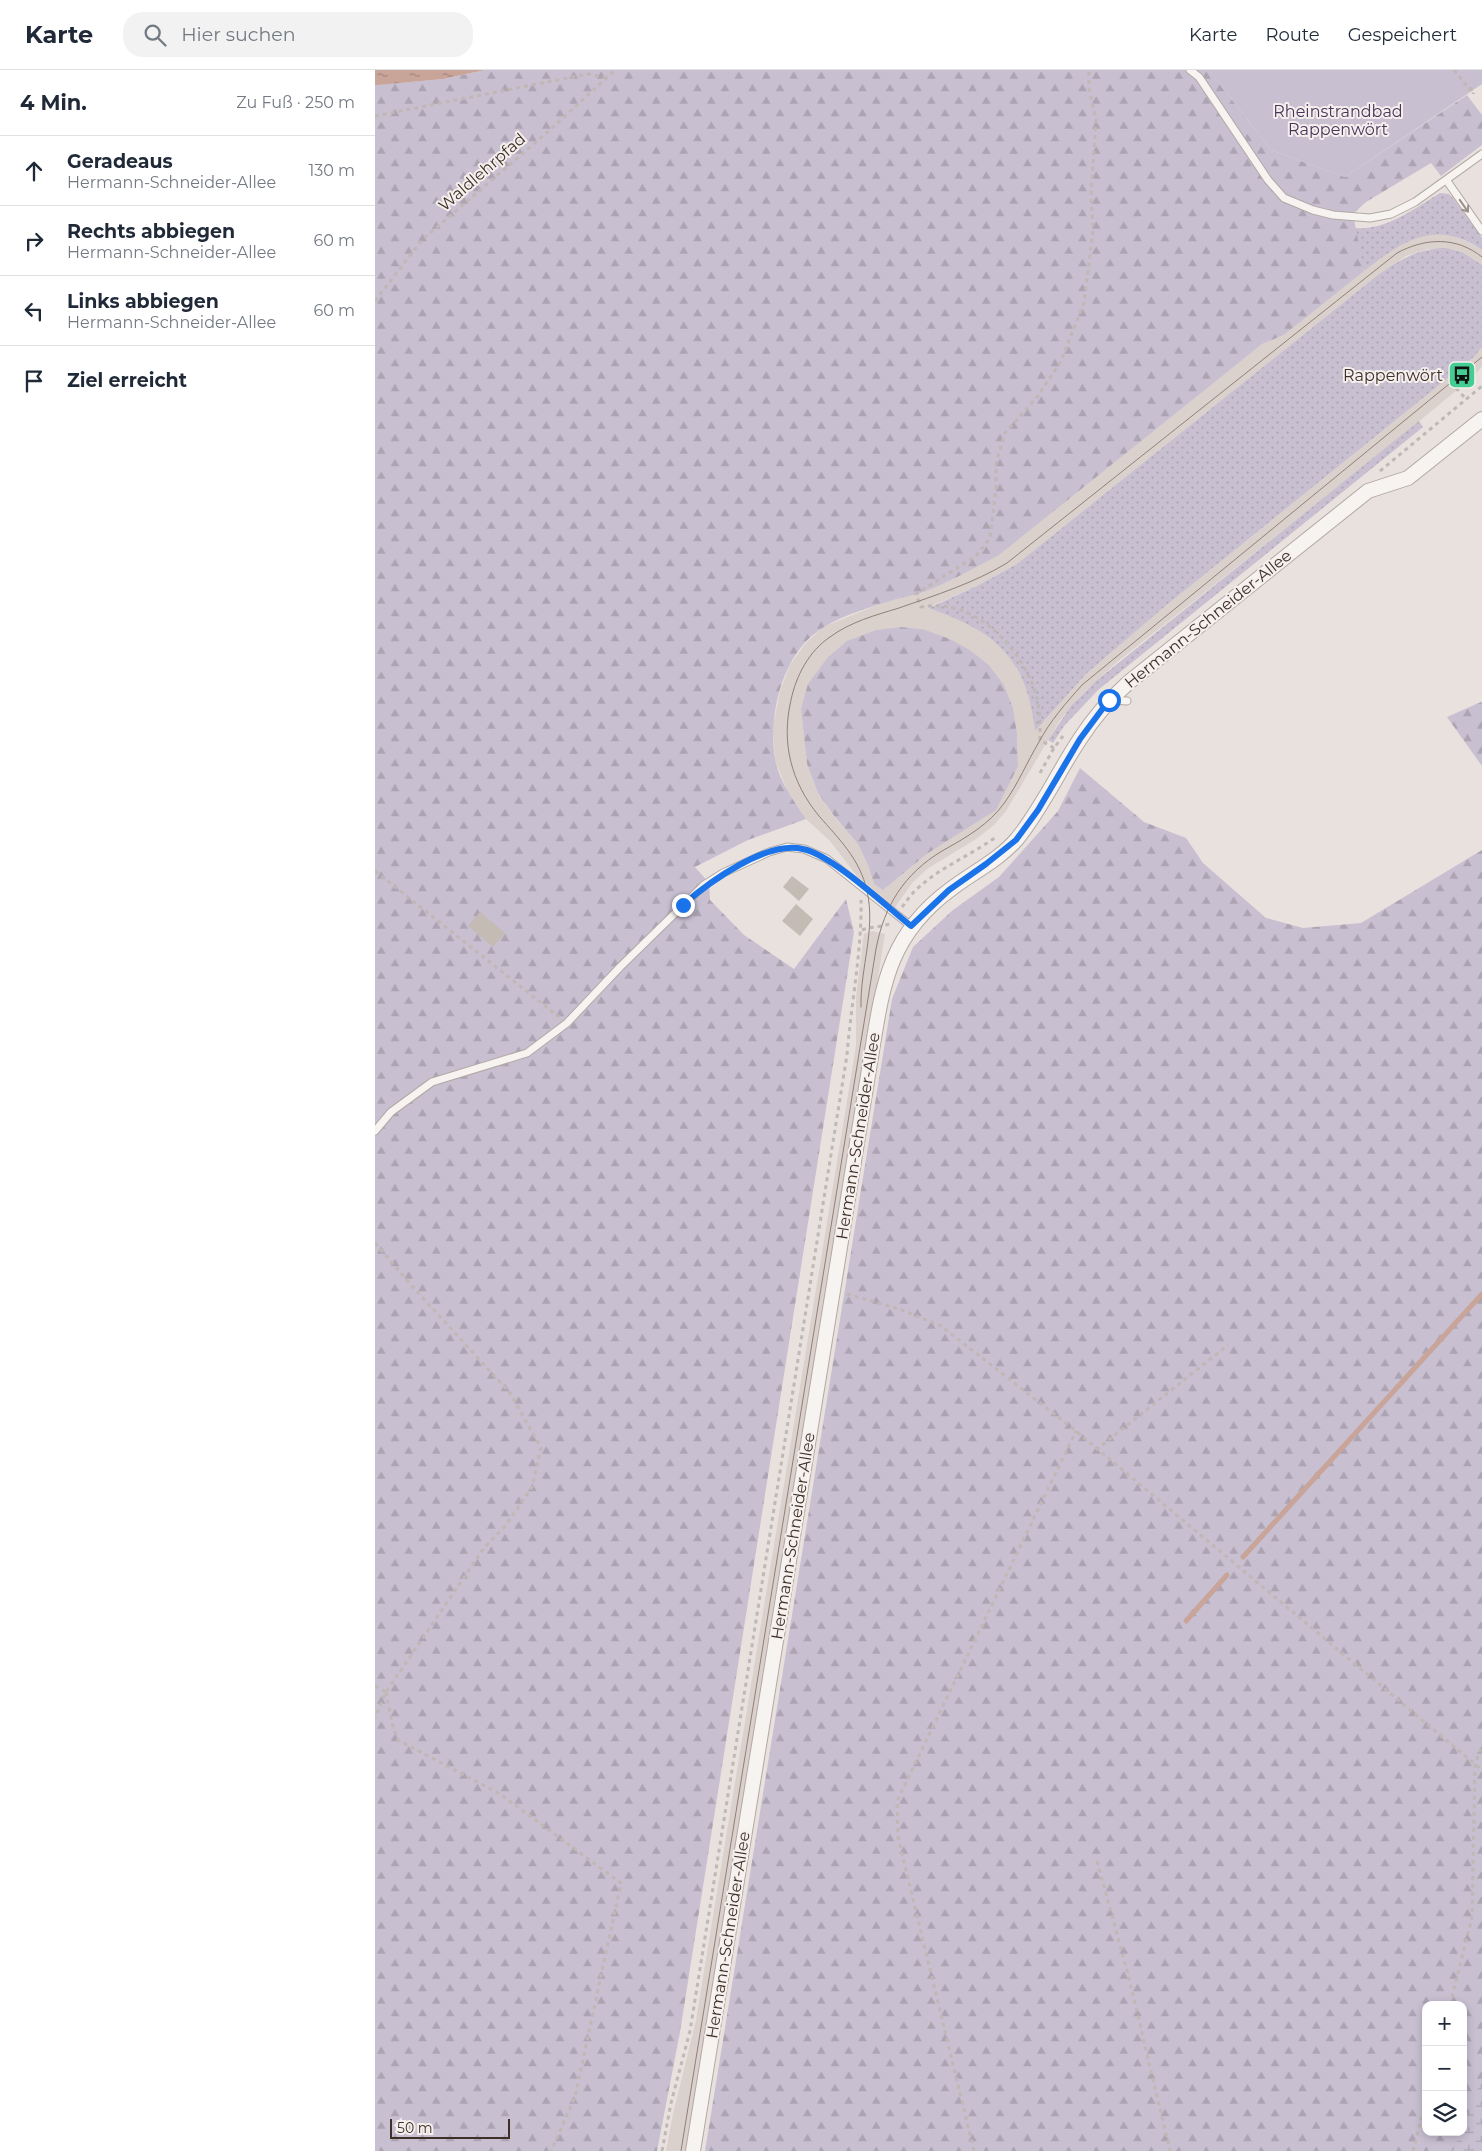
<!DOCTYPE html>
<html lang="de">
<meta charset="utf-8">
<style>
body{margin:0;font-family:Montserrat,sans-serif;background:#f2f2f3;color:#1f2937}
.controls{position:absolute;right:15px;bottom:15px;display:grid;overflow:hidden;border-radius:10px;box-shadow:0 2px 8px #0003}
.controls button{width:45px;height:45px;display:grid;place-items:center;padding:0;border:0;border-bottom:1px solid #e0e1e3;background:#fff;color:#1f2937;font:25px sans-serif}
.scale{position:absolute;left:15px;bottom:12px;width:120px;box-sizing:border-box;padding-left:5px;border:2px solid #3e3027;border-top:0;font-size:14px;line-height:18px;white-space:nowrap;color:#3e3027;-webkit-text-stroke:4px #f5f0ed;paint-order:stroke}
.stop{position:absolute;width:15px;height:15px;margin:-11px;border:4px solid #1a73e8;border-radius:50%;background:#fff}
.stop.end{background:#1a73e8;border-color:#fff;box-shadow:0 1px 5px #0008}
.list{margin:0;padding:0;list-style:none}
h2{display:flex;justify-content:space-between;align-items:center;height:65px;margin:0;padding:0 20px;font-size:21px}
h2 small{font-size:16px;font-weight:400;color:#747a83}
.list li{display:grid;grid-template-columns:32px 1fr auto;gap:15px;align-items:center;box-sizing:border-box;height:70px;padding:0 20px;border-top:1px solid #e0e1e3}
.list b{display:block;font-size:19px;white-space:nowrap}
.list p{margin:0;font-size:16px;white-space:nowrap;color:#747a83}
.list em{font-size:16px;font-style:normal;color:#747a83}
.icon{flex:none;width:28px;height:28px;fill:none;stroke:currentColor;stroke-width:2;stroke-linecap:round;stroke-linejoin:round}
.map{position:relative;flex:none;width:1107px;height:2081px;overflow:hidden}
header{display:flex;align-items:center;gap:30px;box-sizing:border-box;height:70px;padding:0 25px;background:#fff;border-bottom:1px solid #e0e1e3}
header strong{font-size:24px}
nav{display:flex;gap:28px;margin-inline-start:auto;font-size:18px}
.search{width:350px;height:45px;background:#f2f2f3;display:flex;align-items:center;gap:12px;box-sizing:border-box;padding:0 18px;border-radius:20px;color:#747a83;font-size:19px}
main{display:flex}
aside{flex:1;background:#fff}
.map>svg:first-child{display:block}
.built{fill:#dad0cc;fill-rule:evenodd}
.grass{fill:url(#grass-dots)}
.forest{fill:url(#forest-firs);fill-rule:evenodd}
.wetland{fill:url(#wetland-marsh)}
.park{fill:#c8bfd1}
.water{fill:url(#water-ripples)}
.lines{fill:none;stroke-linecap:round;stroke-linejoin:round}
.stream{stroke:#c8a499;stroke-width:5}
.building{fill:#c4bbb5}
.lane-casing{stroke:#b2a8a3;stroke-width:9}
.street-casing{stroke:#b2a8a3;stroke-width:16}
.path{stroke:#bfb8b4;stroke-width:3;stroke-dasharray:4 4;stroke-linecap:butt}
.lane{stroke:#f6f3f1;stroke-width:7}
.street{stroke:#f6f3f1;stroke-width:14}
.tram{stroke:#918078;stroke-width:1}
.oneway{stroke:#9a928c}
.route{stroke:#1a73e8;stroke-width:6}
.labels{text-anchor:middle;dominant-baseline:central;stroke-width:4;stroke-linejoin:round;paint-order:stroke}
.park-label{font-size:16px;fill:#49355a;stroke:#f5f0ed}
.street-label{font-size:16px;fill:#3e3027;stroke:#f5f0ed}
.poi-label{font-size:16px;fill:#3e3027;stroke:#f5f0ed;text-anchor:end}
</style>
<header>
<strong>Karte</strong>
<div class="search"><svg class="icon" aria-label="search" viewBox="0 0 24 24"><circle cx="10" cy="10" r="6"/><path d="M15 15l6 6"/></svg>Hier suchen</div>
<nav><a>Karte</a><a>Route</a><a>Gespeichert</a></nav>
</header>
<main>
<aside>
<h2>4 Min.<small>Zu Fuß · 250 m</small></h2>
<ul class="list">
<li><svg class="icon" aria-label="ahead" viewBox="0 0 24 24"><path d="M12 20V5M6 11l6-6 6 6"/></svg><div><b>Geradeaus</b><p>Hermann-Schneider-Allee</p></div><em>130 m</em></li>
<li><svg class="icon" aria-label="right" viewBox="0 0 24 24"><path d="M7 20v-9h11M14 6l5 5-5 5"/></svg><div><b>Rechts abbiegen</b><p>Hermann-Schneider-Allee</p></div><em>60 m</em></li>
<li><svg class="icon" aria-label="left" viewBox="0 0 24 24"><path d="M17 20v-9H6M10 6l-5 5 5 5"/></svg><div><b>Links abbiegen</b><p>Hermann-Schneider-Allee</p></div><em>60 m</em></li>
<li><svg class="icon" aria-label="arrive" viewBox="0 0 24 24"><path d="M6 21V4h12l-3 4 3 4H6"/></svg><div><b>Ziel erreicht</b></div></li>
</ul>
</aside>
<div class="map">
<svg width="1107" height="2081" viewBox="0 0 1107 2081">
<defs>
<pattern id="grass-dots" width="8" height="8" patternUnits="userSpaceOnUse" patternTransform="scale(1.25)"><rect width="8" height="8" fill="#c8bfd1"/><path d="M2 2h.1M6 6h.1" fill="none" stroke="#ada4b3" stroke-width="1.8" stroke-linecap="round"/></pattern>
<pattern id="forest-firs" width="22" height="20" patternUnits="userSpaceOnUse" patternTransform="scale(1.25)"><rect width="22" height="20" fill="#c8bfd1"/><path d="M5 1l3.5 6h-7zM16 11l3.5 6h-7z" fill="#ada4b3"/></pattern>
<pattern id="wetland-marsh" width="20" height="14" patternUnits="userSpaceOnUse" patternTransform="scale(1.25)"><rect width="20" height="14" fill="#c8bfd1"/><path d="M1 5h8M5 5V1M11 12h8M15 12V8" fill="none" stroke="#ada4b3"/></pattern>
<pattern id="water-ripples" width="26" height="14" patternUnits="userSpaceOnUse" patternTransform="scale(1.25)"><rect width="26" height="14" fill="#c8a499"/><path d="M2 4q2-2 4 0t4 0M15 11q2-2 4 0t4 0" fill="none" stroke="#a4867d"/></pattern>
</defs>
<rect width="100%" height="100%" fill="#e8e1de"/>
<g class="built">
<path d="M1065,164L1081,166L1107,180V195L1089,183L1053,179L1031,186L988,217L642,494L602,516L554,537L579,546L606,562L625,576L637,589L653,620L657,637L660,661L711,604L788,538L1100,286L1107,277V296L1099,306L1009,380L742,592L706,625L685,650L631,741L619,755L601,769L552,799L538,812L520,837L482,806L455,771L431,749L413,722L400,690L398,657L405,621L415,595L430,574L448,557L510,532L547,523L583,507L602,496L887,274L909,265L1012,182L1029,172L1050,165ZM525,557L548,559L575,569L595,580L614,595L629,615L638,638L642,663L643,696L553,783L508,820L499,814L493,795L483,774L459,747L443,723L432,694L426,639L453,587L473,571L501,560Z"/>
<polygon points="497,861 510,864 313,2081 291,2081 298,2044 321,1950 481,976 481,927 489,864"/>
</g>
<g class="grass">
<path d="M1065,123L1074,124L1078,128L1107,168V180C1061,148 1027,171 989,201L980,158C1011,161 1040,138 1065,123Z"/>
<path d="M1071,178L1089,183L1107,195V277L1100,286L788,538L711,604L660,661C652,588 621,562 554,538L602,516L642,494L1003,205C1027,189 1041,179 1071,178Z"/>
<polygon points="1044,351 1048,357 723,620 689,656 678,673 673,670 696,636 721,611"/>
</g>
<g class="forest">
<path d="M110,0H834L896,80L970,107L1092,25L1107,45V75L1066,106L1056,93L991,132L978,144L989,201L909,265L887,274L624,485C599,498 575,512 549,522C537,526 524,528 512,532C492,538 467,546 449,557C407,582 393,644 400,689C404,711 419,731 431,749L373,770L320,797L334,813L335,830L369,865L419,899L471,829L479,862L305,1962L282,2081H0V15L68,9Z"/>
<polygon points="525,557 548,559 575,569 595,580 614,595 629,615 638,638 642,663 643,696 621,740 553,783 508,820 499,814 493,795 483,774 459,746 443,723 432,694 426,639 433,614 453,587 472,571 501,560"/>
<polygon points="1106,632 1107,633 1107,696 1072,647"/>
<path d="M705,698L769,752L811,768L828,793L891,848L928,858L986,853L1107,780V2081H330L517,929L538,877L578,840L624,807L683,741ZM1051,1935H1088V2062H1051Z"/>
</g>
<polygon class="wetland" points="1107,2008 1107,2081 1078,2081 1086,2062 1088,2062 1088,2055"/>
<polygon class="park" points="834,0 1107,0 1107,14 970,107 896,80"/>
<polygon class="water" points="0,0 110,0 68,9 3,15 0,15"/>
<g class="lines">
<g class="stream">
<polyline points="868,1487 1107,1224"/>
<polyline points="811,1551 852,1505"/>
</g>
</g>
<g class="building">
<polygon points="417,806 434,819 424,831 408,817"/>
<polygon points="421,834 438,849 425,866 407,851"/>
<polygon points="105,842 130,863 118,877 93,856"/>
</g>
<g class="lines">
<g class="lane-casing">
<g id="lane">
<polyline points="815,0 824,7 893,110 909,128 938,140 958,145 995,148 1016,144 1040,132 1107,84"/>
<polyline points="1072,111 1107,161"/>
<polyline points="735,630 752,631"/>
<polyline points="0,1061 16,1042 57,1012 152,983 192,953 245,897 329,815 348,803 394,782 412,777 429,779 452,789 536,856"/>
</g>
</g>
<g class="street-casing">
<path id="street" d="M318,2081L494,999C507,923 509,868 576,819C597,803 625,789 642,769C667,738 683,702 705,669C719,647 735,629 754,612L993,421L1033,408L1107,349"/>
</g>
<g class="path">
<polyline points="1079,0 1096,21"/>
<polyline points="1094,18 1099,20 1098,24"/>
<polyline points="0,46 213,4 229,7"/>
<polyline points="0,231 47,170 175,60 240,0"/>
<polyline points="1081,318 1091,329"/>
<polyline points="1005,401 1107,316"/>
<path d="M679,678L665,670C665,653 665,637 660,621C644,575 598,527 546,537L541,524L601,486L615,468L621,418V393L630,363L662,327L685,293L709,233L718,161L716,127L721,50L714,19V0"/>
<polyline points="665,703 679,678 688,666"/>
<polyline points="0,801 184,947"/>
<path d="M527,837C532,831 536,824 542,819C564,798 596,785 621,767"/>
<path d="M487,860C497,856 506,858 516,853"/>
<polyline points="0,1173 36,1215 135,1323 166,1378 157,1417 131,1455 109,1478 11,1622 0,1648"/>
<polyline points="472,1224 524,1239 566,1256 701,1361 1107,1700"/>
<polyline points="721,1380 853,1275"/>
<polyline points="0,1616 11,1622"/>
<polyline points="11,1622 17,1653 23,1670 125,1724 246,1813 200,2027 176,2081"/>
<polyline points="722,1791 753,1904 795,2081"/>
<polyline points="1075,1935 1097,1847 1100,1695 1107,1675"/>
<path d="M287,2081L296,2033L315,1961L472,985C476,934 487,881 486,830"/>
<polyline points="599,2081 523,1767 522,1731 701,1361"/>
<polyline points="1038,2081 1051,2030"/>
</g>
<use href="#lane" class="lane"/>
<use href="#street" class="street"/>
<g class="tram">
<path d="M486,937C485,898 501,860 492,821C485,789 464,769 444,746C416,712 406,673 416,630C421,606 434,581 455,567C475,552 501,545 524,538C561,525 599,513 632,493L1022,183C1050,168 1081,166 1107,187"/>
<path d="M306,2081L501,879C509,836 529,804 567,781C590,768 614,755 630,732C643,714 652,692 664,672C675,651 691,633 707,615L1107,287"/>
</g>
</g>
<defs><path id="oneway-shaft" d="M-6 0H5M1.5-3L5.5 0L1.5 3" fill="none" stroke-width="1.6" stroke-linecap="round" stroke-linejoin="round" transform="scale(1.25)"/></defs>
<use class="oneway" href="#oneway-shaft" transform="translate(1089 136) rotate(55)"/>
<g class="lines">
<path class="route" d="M308,835C334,812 392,770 428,779C457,785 511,836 536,856L574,820L611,794L641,770L663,740L705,669L734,630"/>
</g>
<defs>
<g id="bus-square" transform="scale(1.4375)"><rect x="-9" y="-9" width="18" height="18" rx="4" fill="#43cd92" stroke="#f5f0ed"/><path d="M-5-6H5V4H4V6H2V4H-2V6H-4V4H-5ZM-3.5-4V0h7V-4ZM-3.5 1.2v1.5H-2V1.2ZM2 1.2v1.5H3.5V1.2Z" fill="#111"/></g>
</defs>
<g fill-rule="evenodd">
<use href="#bus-square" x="1087" y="305"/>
</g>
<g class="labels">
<g class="park-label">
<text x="963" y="41">Rheinstrandbad<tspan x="963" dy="18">Rappenwört</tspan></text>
</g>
<g class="street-label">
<text transform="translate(107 102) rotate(-41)">Waldlehrpfad</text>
<text transform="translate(833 549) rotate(-39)">Hermann-Schneider-Allee</text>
<text transform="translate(483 1066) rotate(-81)">Hermann-Schneider-Allee</text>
<text transform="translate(418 1466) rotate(-81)">Hermann-Schneider-Allee</text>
<text transform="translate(353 1865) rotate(-81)">Hermann-Schneider-Allee</text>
</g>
<g class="poi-label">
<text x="1068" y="305">Rappenwört</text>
</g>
</g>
</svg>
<div class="controls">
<button>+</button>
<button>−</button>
<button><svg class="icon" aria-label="layers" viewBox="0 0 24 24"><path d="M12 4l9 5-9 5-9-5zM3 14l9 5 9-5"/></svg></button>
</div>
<div class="scale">50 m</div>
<div class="stop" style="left:734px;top:630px"></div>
<div class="stop end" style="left:308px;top:835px"></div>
</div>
</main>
